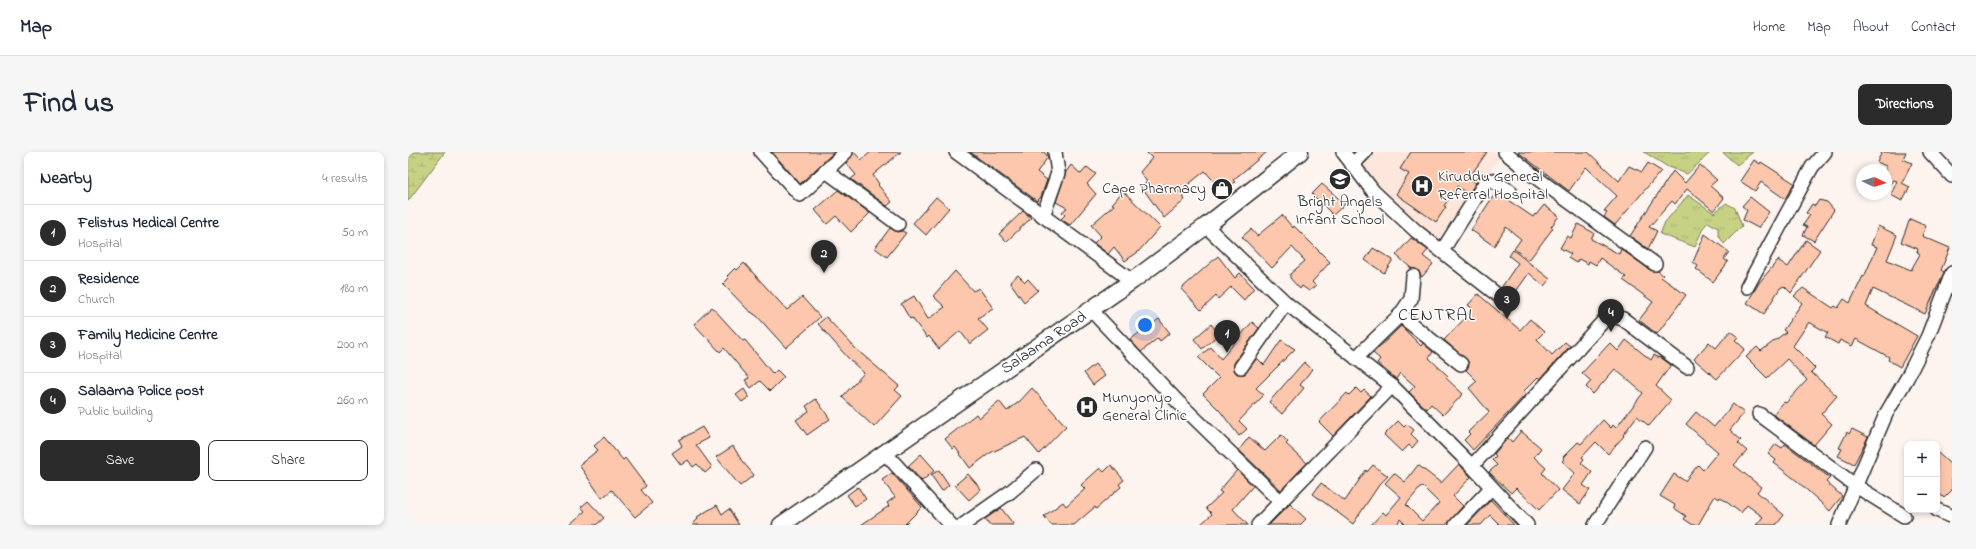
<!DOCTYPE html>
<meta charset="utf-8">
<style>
body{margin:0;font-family:"Indie Flower",sans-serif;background:#f6f6f7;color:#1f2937}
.controls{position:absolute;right:12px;bottom:12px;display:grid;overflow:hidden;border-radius:8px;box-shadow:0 2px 6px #0003}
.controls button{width:36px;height:36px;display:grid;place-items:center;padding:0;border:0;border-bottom:1px solid #e0e1e3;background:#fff;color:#1f2937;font:20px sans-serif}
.compass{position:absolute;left:1448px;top:12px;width:36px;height:36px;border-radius:50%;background:#fff;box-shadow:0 2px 6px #0003;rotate:94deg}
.you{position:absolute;left:737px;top:173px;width:14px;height:14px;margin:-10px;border:3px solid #fff;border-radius:50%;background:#1a73e8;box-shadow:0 0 0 6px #1a73e833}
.badge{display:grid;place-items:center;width:26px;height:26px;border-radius:50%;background:#2b2b2b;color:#fff;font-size:13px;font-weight:700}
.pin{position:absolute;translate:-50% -33px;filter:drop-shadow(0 1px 2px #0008)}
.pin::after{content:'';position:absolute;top:21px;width:14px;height:12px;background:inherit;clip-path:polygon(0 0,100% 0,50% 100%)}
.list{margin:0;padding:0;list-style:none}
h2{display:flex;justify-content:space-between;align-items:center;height:52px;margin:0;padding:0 16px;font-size:17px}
h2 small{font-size:13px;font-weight:400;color:#747a83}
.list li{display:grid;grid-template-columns:26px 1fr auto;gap:12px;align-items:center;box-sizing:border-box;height:56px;padding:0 16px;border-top:1px solid #e0e1e3}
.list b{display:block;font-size:15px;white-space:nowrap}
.list p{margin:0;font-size:13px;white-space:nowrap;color:#747a83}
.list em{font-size:13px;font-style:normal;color:#747a83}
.actions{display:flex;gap:8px;padding:12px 16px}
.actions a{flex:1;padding:9px 0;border:1px solid #2b2b2b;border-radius:8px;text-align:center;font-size:14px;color:#2b2b2b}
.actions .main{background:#2b2b2b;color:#fff}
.map{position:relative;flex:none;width:1544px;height:373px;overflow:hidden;border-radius:8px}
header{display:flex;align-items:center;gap:24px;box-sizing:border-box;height:56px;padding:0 20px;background:#fff;border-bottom:1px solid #e0e1e3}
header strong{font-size:19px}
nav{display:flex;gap:22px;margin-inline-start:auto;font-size:14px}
.intro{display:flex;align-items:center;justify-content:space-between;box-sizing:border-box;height:96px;padding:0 24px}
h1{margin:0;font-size:28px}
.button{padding:10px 18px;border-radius:8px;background:#2b2b2b;color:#fff;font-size:14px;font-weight:700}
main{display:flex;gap:24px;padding:0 24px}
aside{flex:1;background:#fff;border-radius:8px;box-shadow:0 2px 6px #0003}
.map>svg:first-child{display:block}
.built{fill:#fde6db}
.grass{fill:url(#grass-tufts);stroke:#787e58}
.wetland{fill:url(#wetland-marsh);stroke:#787e58}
.building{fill:#fcc7ad;stroke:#2b2b2b;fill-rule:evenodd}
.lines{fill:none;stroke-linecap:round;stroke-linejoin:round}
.minor-casing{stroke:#2b2b2b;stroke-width:16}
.major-casing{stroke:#2b2b2b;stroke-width:19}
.minor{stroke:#fff;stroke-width:13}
.major{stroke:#fff;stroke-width:16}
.labels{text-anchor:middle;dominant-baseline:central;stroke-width:3;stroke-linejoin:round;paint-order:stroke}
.poi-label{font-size:16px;fill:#2b2b2b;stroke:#fff;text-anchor:start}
.street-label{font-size:16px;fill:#2b2b2b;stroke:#fff}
.quarter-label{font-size:18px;letter-spacing:1px;fill:#2b2b2b;stroke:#fff}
</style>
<header>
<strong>Map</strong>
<nav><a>Home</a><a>Map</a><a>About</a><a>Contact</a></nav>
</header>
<div class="intro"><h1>Find us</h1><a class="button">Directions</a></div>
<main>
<aside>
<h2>Nearby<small>4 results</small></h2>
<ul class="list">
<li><span class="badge">1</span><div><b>Felistus Medical Centre</b><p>Hospital</p></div><em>50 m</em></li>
<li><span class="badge">2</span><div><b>Residence</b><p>Church</p></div><em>180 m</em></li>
<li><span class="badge">3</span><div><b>Family Medicine Centre</b><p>Hospital</p></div><em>200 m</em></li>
<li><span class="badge">4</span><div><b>Salaama Police post</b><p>Public building</p></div><em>260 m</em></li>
</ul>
<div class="actions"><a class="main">Save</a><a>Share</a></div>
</aside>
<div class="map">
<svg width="1544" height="373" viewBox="0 0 1544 373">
<defs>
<pattern id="grass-tufts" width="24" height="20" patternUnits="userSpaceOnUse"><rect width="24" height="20" fill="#c6d184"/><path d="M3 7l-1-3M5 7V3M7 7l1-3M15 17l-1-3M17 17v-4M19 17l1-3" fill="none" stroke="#aab472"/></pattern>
<pattern id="wetland-marsh" width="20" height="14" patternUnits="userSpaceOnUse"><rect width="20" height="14" fill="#c6d184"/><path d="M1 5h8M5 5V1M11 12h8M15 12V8" fill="none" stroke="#aab472"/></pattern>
</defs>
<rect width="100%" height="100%" fill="#fef4ef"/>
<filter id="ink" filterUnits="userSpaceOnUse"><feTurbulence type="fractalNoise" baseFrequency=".025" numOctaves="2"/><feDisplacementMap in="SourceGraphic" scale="8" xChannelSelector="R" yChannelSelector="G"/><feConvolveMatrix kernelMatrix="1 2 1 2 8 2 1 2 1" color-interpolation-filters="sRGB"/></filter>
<g filter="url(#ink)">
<polygon class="built" points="947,0 1086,0 1092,5 1036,81 1026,99 937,10"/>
<g class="grass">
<polygon points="1236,0 1303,0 1279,22 1260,15"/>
<polygon points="1314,0 1345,0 1329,13"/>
<polygon points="1280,43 1306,61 1318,51 1327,56 1334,74 1316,92 1310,82 1310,76 1300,70 1295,76 1287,95 1252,82 1257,70"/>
</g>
<polygon class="wetland" points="0,0 37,0 0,49"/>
<g class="building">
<polygon points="364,0 426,0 392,32"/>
<polygon points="446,0 453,8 463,0 493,0 465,23 471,32 470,33 484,50 479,54 443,27 448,23 438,11"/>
<polygon points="562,0 636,0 640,5 629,20 639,28 633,45 629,49"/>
<polygon points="738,0 859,0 825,28 827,30 815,40 797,19 771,40 777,48 756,66 733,34 739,30 732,20 744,6"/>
<polygon points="1003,0 1079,0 1061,26 1068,31 1060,42 1049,34 1036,54 1038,55 1028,70 988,42 1001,22 992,17"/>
<polygon points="1110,0 1180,0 1211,29 1221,14 1234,20 1240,11 1253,19 1207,73 1196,65 1199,61 1196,59 1209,44 1178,15 1161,39"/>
<polygon points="1474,0 1498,0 1495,7 1504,11 1494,31 1502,35 1494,49 1483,43 1489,29 1486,28 1478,39 1478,14 1469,10"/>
<polygon points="1346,8 1352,12 1353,10 1386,31 1377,47 1353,30 1347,39 1332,29"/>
<polygon points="663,13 673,22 679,15 688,22 679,32 688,42 662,73 653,67 657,63 654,60 659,56 648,50 658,20"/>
<polygon points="1292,13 1309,28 1302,34 1316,46 1306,59 1279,37 1267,52 1264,49 1241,75 1249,79 1240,97 1222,84 1265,19 1277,31"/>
<polygon points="914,32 937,52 925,63 904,42"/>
<polygon points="430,38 462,61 443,80 428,64 419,72 407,58"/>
<polygon points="715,39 752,75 730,100 717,109 706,95 700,102 686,91 693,84 683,73 706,53 704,52"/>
<polygon points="1088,40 1125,65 1127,62 1128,63 1136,53 1151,64 1143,75 1145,76 1121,108 1106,97 1113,87 1098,75 1086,94 1063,78"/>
<polygon points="528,45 541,56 518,83 505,71"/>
<polygon points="1342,45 1361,60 1350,76 1335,68 1339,58 1334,54"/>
<polygon points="1411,48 1419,50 1426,58 1406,89 1395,83 1399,75 1395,73 1402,63 1398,61 1404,52 1407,54"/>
<polygon points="615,59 623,66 598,90 591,82"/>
<polygon points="874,63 885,76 886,74 922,110 904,130 908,134 901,139 894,134 892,137 882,126 882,122 897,109 884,95 864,116 834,85 843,77 849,84"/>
<polygon points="1502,67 1518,74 1514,84 1542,96 1533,118 1536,120 1517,162 1465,137 1458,154 1509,184 1492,215 1480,208 1481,205 1448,187 1444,194 1432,188 1430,192 1417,185 1420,181 1401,170 1385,194 1407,216 1403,220 1429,244 1413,262 1424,272 1406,293 1365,262 1376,250 1378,251 1399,228 1379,207 1359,226 1338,205 1349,195 1353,199 1378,180 1375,178 1394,151 1386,144 1395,136 1425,156 1427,154 1430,156 1436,147 1442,151 1455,124 1456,125 1469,95 1463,93 1470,74 1489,83 1479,108 1503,118 1512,102 1509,100 1510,97 1493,90"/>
<polygon points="1170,72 1186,81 1183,87 1211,102 1213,97 1242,118 1250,119 1255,123 1253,125 1278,143 1249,182 1231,168 1245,150 1215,128 1218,125 1192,106 1188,113 1181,109 1180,112 1171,107 1168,111 1160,106 1163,102 1152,96 1159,84 1163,86"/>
<polygon points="482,76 489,80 494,79 498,81 479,105 467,96"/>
<polygon points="1297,82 1321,100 1316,107 1320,110 1305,130 1288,117 1290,114 1285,110"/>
<polygon points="1003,86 1020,98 1015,104 1025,112 1014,125 1010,118 1003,116 988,103"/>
<polygon points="1398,88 1412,98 1383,141 1376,134 1372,136 1356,162 1339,151 1351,131 1370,108 1380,115"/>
<polygon points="965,96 985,108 976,121 957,108"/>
<polygon points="1105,98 1142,127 1136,134 1121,121 1104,145 1093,136 1110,111 1101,104"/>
<polygon points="810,104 827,126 832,121 846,136 836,148 823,135 810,147 808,144 793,158 773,137"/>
<polygon points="336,111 379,158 394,145 412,165 378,196 349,164 340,158 315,132 321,126 319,124 327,116 329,118"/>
<polygon points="547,119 565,139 571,136 585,156 570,166 580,178 562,192 552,179 531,197 521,184 519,186 504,166 502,167 493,152 506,144 520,167 537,155 525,144"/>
<polygon points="610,123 617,130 620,127 630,138 616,150 602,130"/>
<polygon points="1070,142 1112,178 1122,167 1136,180 1129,187 1144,203 1157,190 1162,194 1132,227 1130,225 1116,239 1118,242 1065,298 1056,288 1062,282 1060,280 1081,260 1061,236 1069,229 1058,218 1061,214 1060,209 1036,188 1061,162 1060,161 1064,156 1060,153"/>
<polygon points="304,155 335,189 337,188 365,222 369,218 376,225 362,239 352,229 343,236 337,228 341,226 316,196 312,200 286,172"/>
<polygon points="418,165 448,197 491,234 487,238 494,244 466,275 434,245 456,221 441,207 410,172"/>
<polygon points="751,167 762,181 752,189 750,186 733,200 722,188 732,180 729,177 738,170 741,174"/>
<polygon points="844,170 851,176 826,211 826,218 829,222 837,222 849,206 856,213 873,188 887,197 848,236 856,243 831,269 839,277 831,284 812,259 795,242 811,226 790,205 803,195 813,207"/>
<polygon points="803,172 811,182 794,197 786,187"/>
<polygon points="993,174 1013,194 1015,191 1025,200 1021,206 1040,224 1038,226 1055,242 1035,263 1023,252 1019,257 1009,248 1001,240 1007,234 992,221 988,227 969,211 972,207 965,201"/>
<polygon points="1322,179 1330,185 1327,188 1337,197 1309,227 1286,207 1301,190 1308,196"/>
<polygon points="1218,188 1243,208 1246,203 1251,206 1252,205 1263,213 1248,234 1263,248 1241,274 1229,264 1215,283 1216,284 1200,302 1188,290 1174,305 1176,307 1173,311 1184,320 1175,333 1182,338 1172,352 1154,338 1167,321 1154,309 1156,307 1155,305 1170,290 1173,292 1195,268 1203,276 1205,273 1208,276 1235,241 1207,217 1185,242 1178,235 1183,229 1174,221 1202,191 1210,199"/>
<polygon points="896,210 904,217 892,233 896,236 874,262 861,250"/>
<polygon points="687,212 697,224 685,233 676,221"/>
<polygon points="624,236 658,274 631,302 617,285 582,301 562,316 547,295 545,297 537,287 568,262 571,266 591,249 599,259 612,249"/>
<polygon points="948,236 953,241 956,238 963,244 925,284 911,270 939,241 941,243"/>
<polygon points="336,237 341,245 334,250 328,243"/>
<polygon points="408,247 422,267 399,283 388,268 401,259 398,254"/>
<polygon points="1325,252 1336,261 1322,278 1333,288 1330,291 1339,299 1326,313 1353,335 1349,340 1376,363 1368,373 1348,373 1355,365 1339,353 1333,361 1312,345 1311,347 1307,344 1290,373 1285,373 1276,367 1278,364 1266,356 1267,353 1252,344 1266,322 1277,329 1290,313 1295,318 1310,300 1278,272 1288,260 1306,275"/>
<polygon points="990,269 996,275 999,272 1006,278 1003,282 1010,289 1004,296 1001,293 994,300 976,283"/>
<polygon points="294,275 301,286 288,293 304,315 297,321 289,312 285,315 280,308 273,313 264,301 274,294 271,288"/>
<polygon points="1444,277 1460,285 1446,312 1430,304 1434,297 1431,296 1439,280 1441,282"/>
<polygon points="1113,279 1133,296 1126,305 1138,316 1134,321 1150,338 1131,358 1108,336 1103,341 1081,320 1089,313 1084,308 1088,304 1086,302 1100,286 1104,290"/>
<polygon points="873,283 880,290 878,292 899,311 873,338 831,298 841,285 857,299"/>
<polygon points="196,285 215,308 217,306 238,334 233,338 244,351 227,365 204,338 194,346 171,313 190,298 186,294"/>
<polygon points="1368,292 1374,296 1377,292 1422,326 1418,330 1434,344 1422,359 1389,329 1366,311 1368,308 1360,302"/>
<polygon points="325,294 334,309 346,323 332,334 308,305"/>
<polygon points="1529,300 1544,314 1544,338 1536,346 1529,339"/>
<polygon points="513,302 527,318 514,329 500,314"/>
<path d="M1051,312L1063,325L1045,344L1055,354L1038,373H998L992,367L989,373H963L975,360L978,363L993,345L977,331L986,321L997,330L1010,313L1033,331ZM1015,335L1031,351L1014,369L998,353L1012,336Z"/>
<polygon points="703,313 716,328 711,332 713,335 688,357 687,355 666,373 643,373 636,364 655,350 658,354 677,337 673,333 692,316 696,320"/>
<polygon points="965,313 980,324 971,333 945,372 905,342 913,331 937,349 958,318 959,320"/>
<polygon points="531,318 541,333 534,339 523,323"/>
<polygon points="829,318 845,334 825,357 840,373 792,373 804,362 798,356 814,341 811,339"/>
<polygon points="484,321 514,355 496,373 453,373 481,354 479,351 487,345 474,328"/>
<polygon points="560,322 573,337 561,348 547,333"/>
<polygon points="450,335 458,347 447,354 439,343"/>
<polygon points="1083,348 1106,373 1092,373 1082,363 1073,373 1059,373"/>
<polygon points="180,349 196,366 188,373 161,373 177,359 173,355"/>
<polygon points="882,352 898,367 892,373 861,373"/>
<polygon points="309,353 314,362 321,357 331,373 284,373 290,367 289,365"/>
<polygon points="593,356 606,373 581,373 577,367"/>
</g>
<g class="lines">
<g class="minor-casing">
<g id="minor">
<polyline points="353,0 392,43 438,0"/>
<polyline points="548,0 724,129"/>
<polyline points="935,0 965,39 1008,79 1092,145"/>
<polyline points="1097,0 1126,24 1247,112"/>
<polyline points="1522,0 1544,24"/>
<polyline points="944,13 957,0"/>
<polyline points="418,19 490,72"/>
<polyline points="635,64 650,21 647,0"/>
<polyline points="798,74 878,151 984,234 1064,314 1119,373"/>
<polyline points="1034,99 1077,31 1083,28 1102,39"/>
<polyline points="1339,135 1404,15 1417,0"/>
<polyline points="683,158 768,248 873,350"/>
<polyline points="992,163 1053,212"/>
<polyline points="948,206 992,163 1003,147 1005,124"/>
<polyline points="833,215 878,151"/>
<polyline points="1351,262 1448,334 1496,364"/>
<polyline points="476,300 543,373"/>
<polyline points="1064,314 1199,165 1205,164 1215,167 1279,215"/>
<polyline points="1529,358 1544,365"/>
<polyline points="555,373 602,340 628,318"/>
<polyline points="850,373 984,234"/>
<polyline points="1048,373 1083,336"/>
<polyline points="1187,373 1237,295"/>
<polyline points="1431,373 1478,262 1499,226 1520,184 1544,121"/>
</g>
</g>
<g class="major-casing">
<polyline id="major" points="373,373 724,129 798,74 892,0"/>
</g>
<use href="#minor" class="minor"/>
<use href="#major" class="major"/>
</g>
</g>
<defs>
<g id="school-disc" transform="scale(1.15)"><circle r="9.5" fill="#2b2b2b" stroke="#fff"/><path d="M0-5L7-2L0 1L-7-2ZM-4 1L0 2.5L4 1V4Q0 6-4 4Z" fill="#fff"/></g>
<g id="hospital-disc" transform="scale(1.15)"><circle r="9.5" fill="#2b2b2b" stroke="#fff"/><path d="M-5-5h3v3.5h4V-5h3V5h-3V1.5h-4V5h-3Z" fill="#fff"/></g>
<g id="shop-disc" transform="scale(1.15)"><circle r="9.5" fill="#2b2b2b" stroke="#fff"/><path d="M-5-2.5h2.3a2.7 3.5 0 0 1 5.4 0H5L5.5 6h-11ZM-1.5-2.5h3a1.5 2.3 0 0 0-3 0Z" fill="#fff"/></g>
</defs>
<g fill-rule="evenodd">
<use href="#school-disc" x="932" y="27"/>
<use href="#hospital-disc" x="1014" y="34"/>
<use href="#shop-disc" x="814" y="37"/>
<use href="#hospital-disc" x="679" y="255"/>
</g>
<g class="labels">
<g class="poi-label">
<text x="1030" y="25">Kiruddu General<tspan x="1030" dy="18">Referral Hospital</tspan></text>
<text x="798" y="37" text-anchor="end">Cape Pharmacy</text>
<text x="932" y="50" text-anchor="middle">Bright Angels<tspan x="932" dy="18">Infant School</tspan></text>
<text x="694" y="246">Munyonyo<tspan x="694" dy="18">General Clinic</tspan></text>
</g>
<g class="street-label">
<text transform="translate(636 191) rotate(-34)">Salaama Road</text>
</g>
<g class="quarter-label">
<text x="1029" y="164">CENTRAL</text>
</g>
</g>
</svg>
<div class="controls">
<button>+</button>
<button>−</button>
</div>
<svg class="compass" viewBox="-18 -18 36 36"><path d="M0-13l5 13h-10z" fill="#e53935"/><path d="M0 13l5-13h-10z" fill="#747a83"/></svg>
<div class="you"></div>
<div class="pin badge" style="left:819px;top:201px">1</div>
<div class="pin badge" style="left:416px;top:121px">2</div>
<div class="pin badge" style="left:1099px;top:167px">3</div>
<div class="pin badge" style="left:1203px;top:180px">4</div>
</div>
</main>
